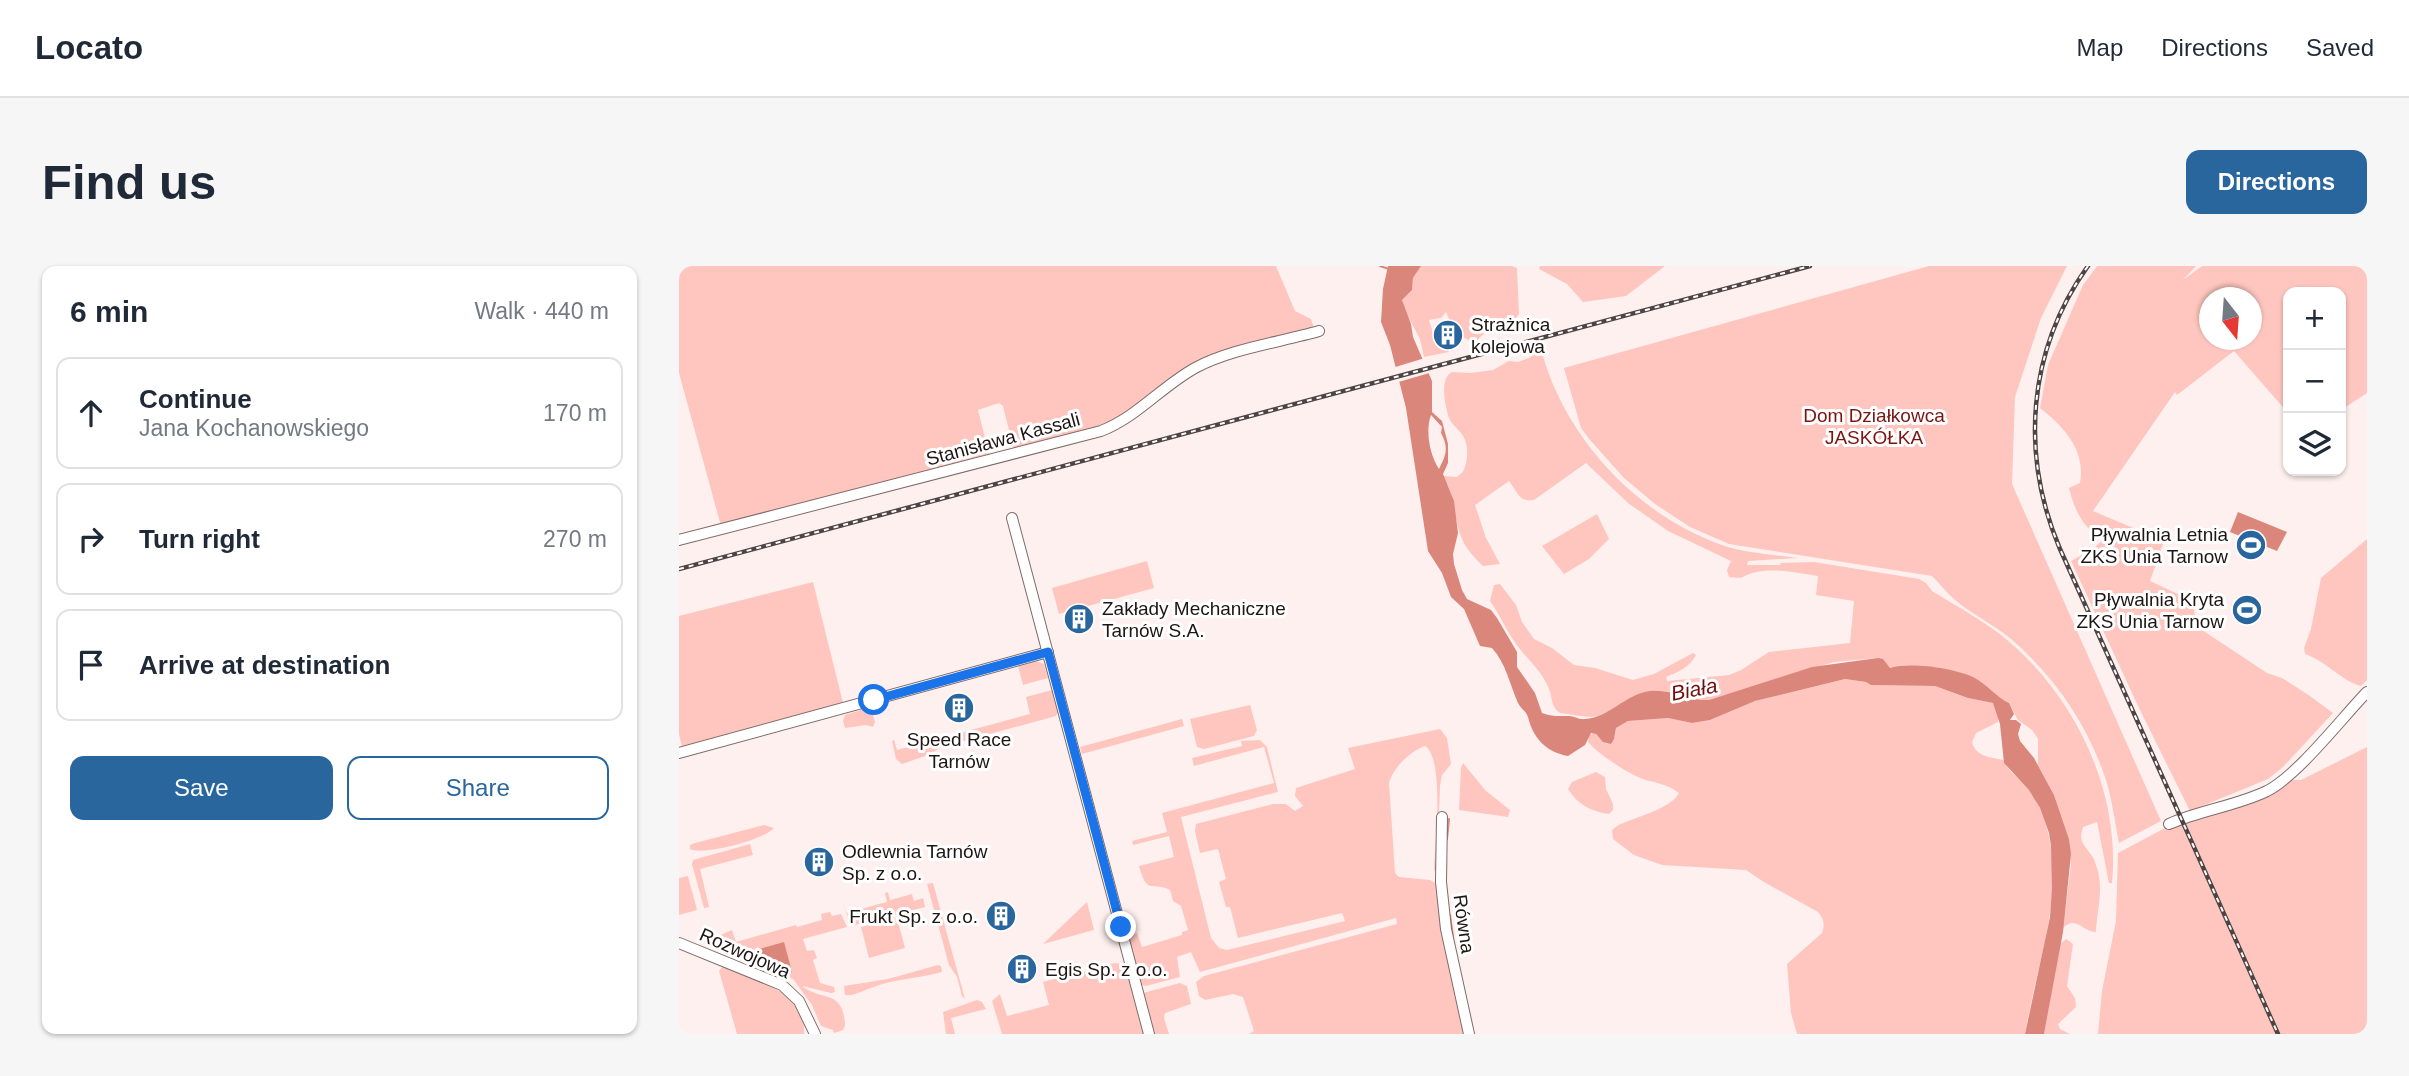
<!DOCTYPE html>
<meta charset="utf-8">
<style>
body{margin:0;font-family:Helvetica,sans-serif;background:#f6f6f7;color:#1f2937}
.controls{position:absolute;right:21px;top:21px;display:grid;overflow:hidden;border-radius:14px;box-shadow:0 2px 5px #0004}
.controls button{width:63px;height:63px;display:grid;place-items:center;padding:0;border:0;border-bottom:2px solid #e0e1e3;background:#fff;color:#1f2937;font:35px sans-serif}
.compass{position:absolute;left:1520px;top:21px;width:63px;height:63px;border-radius:50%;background:#fff;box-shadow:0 2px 5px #0004;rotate:163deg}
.stop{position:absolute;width:21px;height:21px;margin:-16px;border:5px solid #1a73e8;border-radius:50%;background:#fff}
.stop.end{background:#1a73e8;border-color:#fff;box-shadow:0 2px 7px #0008}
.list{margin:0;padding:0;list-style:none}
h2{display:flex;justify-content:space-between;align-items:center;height:91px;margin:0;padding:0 28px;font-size:30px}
h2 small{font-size:23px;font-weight:400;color:#747a83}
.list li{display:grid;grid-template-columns:46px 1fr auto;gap:21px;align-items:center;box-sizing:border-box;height:112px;margin:0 14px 14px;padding:0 14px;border:2px solid #e0e1e3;border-radius:14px}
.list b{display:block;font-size:26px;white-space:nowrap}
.list p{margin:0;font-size:23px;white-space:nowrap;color:#747a83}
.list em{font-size:23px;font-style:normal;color:#747a83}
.actions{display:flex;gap:14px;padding:21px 28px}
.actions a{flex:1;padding:16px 0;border:2px solid #2a669e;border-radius:14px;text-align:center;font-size:24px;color:#2a669e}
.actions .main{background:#2a669e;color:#fff}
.icon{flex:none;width:38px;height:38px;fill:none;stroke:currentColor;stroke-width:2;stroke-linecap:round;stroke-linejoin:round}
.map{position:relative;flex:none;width:1688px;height:768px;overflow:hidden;border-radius:14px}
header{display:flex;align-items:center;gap:42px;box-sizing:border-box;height:98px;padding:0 35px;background:#fff;border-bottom:2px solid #e0e1e3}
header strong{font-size:33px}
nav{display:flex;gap:38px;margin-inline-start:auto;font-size:24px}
.intro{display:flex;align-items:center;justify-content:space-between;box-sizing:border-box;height:168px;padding:0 42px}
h1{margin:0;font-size:49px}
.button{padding:18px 32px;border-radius:14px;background:#2a669e;color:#fff;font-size:24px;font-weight:700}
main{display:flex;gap:42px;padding:0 42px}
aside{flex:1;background:#fff;border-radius:14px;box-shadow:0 2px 5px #0004}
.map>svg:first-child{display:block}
.green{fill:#fec6be;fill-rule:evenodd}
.water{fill:#da867b;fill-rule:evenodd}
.pier{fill:#fef0ee}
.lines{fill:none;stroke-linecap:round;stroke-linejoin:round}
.stream{stroke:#da867b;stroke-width:2}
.minor-casing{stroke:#7f6c69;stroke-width:12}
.minor{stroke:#fff;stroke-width:10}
.rail-casing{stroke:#4d4443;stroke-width:4.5}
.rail{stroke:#fff;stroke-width:2;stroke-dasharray:5;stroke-linecap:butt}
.route{stroke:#1a73e8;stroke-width:9}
.labels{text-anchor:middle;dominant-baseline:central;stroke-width:6;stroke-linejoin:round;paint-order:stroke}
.poi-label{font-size:19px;fill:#1e1615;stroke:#fff;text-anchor:start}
.park-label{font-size:19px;fill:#7a1512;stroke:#fff}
.street-label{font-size:19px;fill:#1e1615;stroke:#fff}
.water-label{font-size:21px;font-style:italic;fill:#730c0c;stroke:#fff}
</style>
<header>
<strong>Locato</strong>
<nav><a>Map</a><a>Directions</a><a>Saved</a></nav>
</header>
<div class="intro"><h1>Find us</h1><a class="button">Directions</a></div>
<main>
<aside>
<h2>6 min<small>Walk · 440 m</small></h2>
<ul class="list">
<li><svg class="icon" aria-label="ahead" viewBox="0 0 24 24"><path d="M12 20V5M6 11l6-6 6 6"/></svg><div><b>Continue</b><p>Jana Kochanowskiego</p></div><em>170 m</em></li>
<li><svg class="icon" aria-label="right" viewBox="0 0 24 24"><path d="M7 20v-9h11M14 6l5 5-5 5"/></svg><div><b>Turn right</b></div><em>270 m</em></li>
<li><svg class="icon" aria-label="arrive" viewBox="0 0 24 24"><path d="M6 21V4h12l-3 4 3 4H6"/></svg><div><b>Arrive at destination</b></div></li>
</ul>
<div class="actions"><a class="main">Save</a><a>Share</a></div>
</aside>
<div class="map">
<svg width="1688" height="768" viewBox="0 0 1688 768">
<rect width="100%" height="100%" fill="#fef0ee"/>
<g class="green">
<polygon points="0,0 597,0 616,45 632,53 635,62 528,93 434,158 335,184 324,140 320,137 299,144 310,188 42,260 0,107"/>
<polygon points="742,0 833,0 838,2 840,48 833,58 808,65 795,77 776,67 767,46 762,52 750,54 757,77 762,75 770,86 745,91 741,73 725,43 723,34 733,24 734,12"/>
<polygon points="861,0 986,0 947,30 904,36 888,18 860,3"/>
<path d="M1250,0H1388L1362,52L1336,131L1333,218L1482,555L1440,577C1436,556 1433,534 1427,514C1409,459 1375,410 1332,373C1314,358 1292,348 1275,333C1267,326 1260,317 1253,310L1050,278L1011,261L976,238L945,212L911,174L902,162L885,102Z"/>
<path d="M1418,0H1517L1504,14L1523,0H1688V127L1662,144V26H1609V147L1555,85L1498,129L1496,126L1414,245L1485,275L1471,315L1514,335L1517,360L1588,407L1603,412L1631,430L1654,447L1604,501L1589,513L1511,545L1459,440L1392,295L1415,282L1425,273C1405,265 1395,243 1390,222L1401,217C1407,184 1385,161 1361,142L1369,99L1404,19ZM1531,32H1573V74H1531Z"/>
<path d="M862,83C884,168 953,244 1035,276C1061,287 1091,288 1119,292L1069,295L1068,299H1101L1102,297L1135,296L1240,313L1247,317L1253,325C1276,339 1299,352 1321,368C1394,426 1442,523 1433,617H1430L1418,556L1404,561C1399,576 1405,578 1413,590C1416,594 1417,600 1419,605C1424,627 1418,644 1417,666C1403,666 1398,649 1384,662L1392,599L1390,573L1375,529L1359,499V473L1353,464L1339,454L1329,436C1315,432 1306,418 1293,411C1275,402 1230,397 1211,402L1199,392L1155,396L1030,434C1010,435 995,423 972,425C950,428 929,450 913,451C905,451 890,448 881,447C871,440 874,432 870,423C864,406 847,392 837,378C827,364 821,349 811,335L815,319L821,318L837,339L843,356L855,373L873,382L895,399L916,402L954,414L975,408L1014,387L1017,389C1011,401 999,406 987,411L988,415L1050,409L1062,404L1090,386L1171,377L1175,335L1137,329L1139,310C1116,307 1083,298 1062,312L1050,311L1048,304L1052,295L989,265L949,237L907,197L855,234C840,237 838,225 830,215L796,239L807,272L821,298L804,300C778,275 780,265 773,231C772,224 767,218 764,210L778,211L784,206C788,197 790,184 786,174C783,165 774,161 770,152C766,139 760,113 773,106L791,107L814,104L830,95L839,96L852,91L850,86Z"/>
<polygon points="918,248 930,273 910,293 885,308 863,280"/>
<path d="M1688,273V414L1682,420C1661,414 1647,395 1626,388L1625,382L1632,363L1642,312Z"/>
<polygon points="468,295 475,322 380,348 373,322"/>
<polygon points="134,316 165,441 3,481 0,468 0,350"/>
<polygon points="357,395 365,398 369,412 344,419 339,400"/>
<path d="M1166,413L1187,416L1192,419L1256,420L1289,432L1314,437C1318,443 1320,450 1319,456L1297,467L1293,476C1297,491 1311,491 1324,494C1329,506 1341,513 1349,522C1354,529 1359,538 1362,545C1392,618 1357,696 1346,768H1118L1112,747L1108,698L1143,667C1146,658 1145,653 1139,646L1085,616L1067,604L983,599L955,589L934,573L933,564L938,560C955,551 991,544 1000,527C989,518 976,517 964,513C949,508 918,487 909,476L910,469L915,467L928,478L935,473L937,462L949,455L989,452L1013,457L1031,454L1076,435Z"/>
<polygon points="373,424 379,446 377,450 263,481 249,489 223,498 217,493 213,475 215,474 218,484 351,448 347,431"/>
<polygon points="571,439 578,464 575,470 525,483 518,481 511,453"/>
<polygon points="192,441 196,456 194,461 187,459 166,462 164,455 166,449"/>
<polygon points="503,453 505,460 403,488 401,481"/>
<path d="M761,463L768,472L772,498L763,509L761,520L758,607L755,604C756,580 766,493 746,480C731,485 714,502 710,517L716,607L720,611L751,614L758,618L786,768H570L575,765L564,731L554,728L526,734L520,730L517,716L525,710L718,658L717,652L521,706L512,686L498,691L501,711L467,720L460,718L446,665L450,661V669L458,667L463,681L503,669V666L509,664L502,640L494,635L491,624C473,615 468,630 460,600L495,591L490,570L454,579L453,575L488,566L483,547L595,517L585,481L515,500L513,492L563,480L562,475L581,474L588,481L599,526L502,551L532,672L540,682L548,684L666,655L663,647L559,672L551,641H547L540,616L547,613L539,583L521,587L516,565L517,558L594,538H607L616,545L624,540L616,530L617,522L676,503L669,482Z"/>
<polygon points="1688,481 1688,768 1419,768 1423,725 1437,655 1439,587 1488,561 1611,514 1622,514"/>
<polygon points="784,497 807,525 831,544 829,551 780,544 782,502"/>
<path d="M917,506L926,511L927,523L934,538V544L930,548C913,546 898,538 889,523L893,516Z"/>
<path d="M85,559L95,562C85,574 24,590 11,583V579L16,577Z"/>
<polygon points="71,578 74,589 21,603 30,641 25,642 13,598 14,594"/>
<polygon points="9,610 18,644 0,649 0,612"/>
<polygon points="254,617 286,733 283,730 278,711 270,699 248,618"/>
<polygon points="209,626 211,634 233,628 235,635 244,632 246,641 172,660 163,635 167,647 208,636 206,627"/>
<polygon points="408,636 415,664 364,678"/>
<path d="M151,646L153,650L162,648L168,661L124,673L128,685L135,684L138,692L134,694L141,717L155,721L156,726L152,727L123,720C144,736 165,723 166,760L164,764L155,767L154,764L142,760L133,739L114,713L77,699L70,693L42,685L35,677L37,671L53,664L57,676L117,659L118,661L143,654L142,648Z"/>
<polygon points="218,652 226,682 190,692 182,661"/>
<polygon points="1387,673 1394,678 1388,720 1396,732 1397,741 1379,758 1381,763 1391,768 1365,768 1381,678"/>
<polygon points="436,697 447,699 466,768 323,768 313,735 321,728 328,750 370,739 364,716"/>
<path d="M259,699L262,700L263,706C239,713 216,712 192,722C183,725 176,730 166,729L165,720L209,713Z"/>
<path d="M44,700C74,711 128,727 125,768H58L40,705Z"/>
<polygon points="501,717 508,720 512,738 486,747 485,752 490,768 473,768 464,727"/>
<polygon points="298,734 303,736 307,743 272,752 276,768 267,768 264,746"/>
</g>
<g class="water">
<path d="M709,0H742L734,12L733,24L723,34L732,58L734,71L753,115V146L763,155L769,178V197L764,208L775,235L779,267L774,288L775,298L783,324L788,333L812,344L818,352L838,386V401L856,427L863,447C873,451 880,450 890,450C895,450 900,454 906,453C929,452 947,428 971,425C995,423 1009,435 1030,434L1133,401L1199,392L1204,393L1211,402C1232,396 1274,402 1294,411C1308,418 1317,431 1330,437L1335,448L1331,454H1337L1342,458L1339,468L1341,475L1355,492L1375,529L1390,573L1392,588L1384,666L1365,768H1346L1371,651L1373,622L1372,580L1370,567L1361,542L1350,524L1325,497L1321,458L1314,437L1289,432L1256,420L1192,419L1187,416L1166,413L1076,435L1031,454L1013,457L989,452L949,455L937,462L935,473L932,478L924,476L917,468L912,467L906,479L889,490C867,486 854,472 849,451C847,445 842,443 839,437C831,419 827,397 813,382L801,380L785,343L772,331L763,307L749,285L727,142L711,79L702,56L704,23ZM752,149L763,161L762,167C770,182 767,189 760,203C751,190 746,165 752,149Z"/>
<polygon points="1559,246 1608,266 1598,285 1551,266"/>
<polygon points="105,676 113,706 76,696 73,685"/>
</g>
<polygon class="pier" points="746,92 754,106 716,117 713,102"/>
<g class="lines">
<g class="stream">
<polyline points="701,0 710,3"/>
<polyline points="768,573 770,553"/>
<polyline points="771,649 774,671"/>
</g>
<g class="minor-casing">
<g id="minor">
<polyline points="333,252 470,768"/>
<path d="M0,274L422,165C458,151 482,121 516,102C550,83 602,76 640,65"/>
<polyline points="0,487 369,386"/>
<polyline points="763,551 762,616 767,663 790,768"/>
<path d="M1490,558C1522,544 1557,540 1588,525C1619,509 1662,453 1688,426"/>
<polyline points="0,677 103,719 120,735 136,768"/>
</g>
</g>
<use href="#minor" class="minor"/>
<g class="rail-casing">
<g id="rail">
<path d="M1409,0C1348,85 1341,189 1381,283L1599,768"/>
<polyline points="0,303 1131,0"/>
</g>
</g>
<use href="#rail" class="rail"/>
</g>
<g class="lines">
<polyline class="route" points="195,434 369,386 442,661"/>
</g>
<defs>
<g id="building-disc" transform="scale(1.575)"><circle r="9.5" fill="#2a669e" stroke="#fff"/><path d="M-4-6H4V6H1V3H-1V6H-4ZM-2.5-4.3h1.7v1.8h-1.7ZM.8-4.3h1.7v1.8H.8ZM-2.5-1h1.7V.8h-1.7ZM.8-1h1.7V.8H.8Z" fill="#fff"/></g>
<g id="stadium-disc" transform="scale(1.575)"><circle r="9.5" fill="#2a669e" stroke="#fff"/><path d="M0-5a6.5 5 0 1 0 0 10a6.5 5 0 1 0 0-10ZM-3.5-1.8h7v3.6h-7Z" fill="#fff"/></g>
</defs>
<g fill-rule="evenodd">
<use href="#building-disc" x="769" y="69"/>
<use href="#stadium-disc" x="1572" y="279"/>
<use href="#stadium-disc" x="1568" y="344"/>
<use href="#building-disc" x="400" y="353"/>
<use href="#building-disc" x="280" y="442"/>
<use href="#building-disc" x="140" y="596"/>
<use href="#building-disc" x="322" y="650"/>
<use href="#building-disc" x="343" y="703"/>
</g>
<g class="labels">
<g class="poi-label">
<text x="792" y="58">Strażnica<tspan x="792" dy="22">kolejowa</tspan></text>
<text x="1549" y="268" text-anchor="end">Pływalnia Letnia<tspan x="1549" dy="22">ZKS Unia Tarnow</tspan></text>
<text x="1545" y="333" text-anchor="end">Pływalnia Kryta<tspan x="1545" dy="22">ZKS Unia Tarnow</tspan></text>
<text x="423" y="342">Zakłady Mechaniczne<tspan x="423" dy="22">Tarnów S.A.</tspan></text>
<text x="280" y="473" text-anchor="middle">Speed Race<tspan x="280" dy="22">Tarnów</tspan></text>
<text x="163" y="585">Odlewnia Tarnów<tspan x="163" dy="22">Sp. z o.o.</tspan></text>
<text x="299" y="650" text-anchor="end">Frukt Sp. z o.o.</text>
<text x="366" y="703">Egis Sp. z o.o.</text>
</g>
<g class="park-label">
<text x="1195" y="149">Dom Działkowca<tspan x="1195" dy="22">JASKÓŁKA</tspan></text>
</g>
<g class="street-label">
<text transform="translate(324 173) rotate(-15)">Stanisława Kassali</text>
<text transform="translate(785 658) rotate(82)">Równa</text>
<text transform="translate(66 687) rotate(24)">Rozwojowa</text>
</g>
<g class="water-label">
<text transform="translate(1015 423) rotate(-11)">Biała</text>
</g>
</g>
</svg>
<div class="controls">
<button>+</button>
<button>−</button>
<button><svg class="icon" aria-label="layers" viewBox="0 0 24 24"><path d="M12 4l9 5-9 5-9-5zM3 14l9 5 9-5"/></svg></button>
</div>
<svg class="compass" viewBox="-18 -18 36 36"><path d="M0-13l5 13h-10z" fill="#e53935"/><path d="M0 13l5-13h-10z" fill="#747a83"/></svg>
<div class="stop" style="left:195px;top:434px"></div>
<div class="stop end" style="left:442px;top:661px"></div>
</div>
</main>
